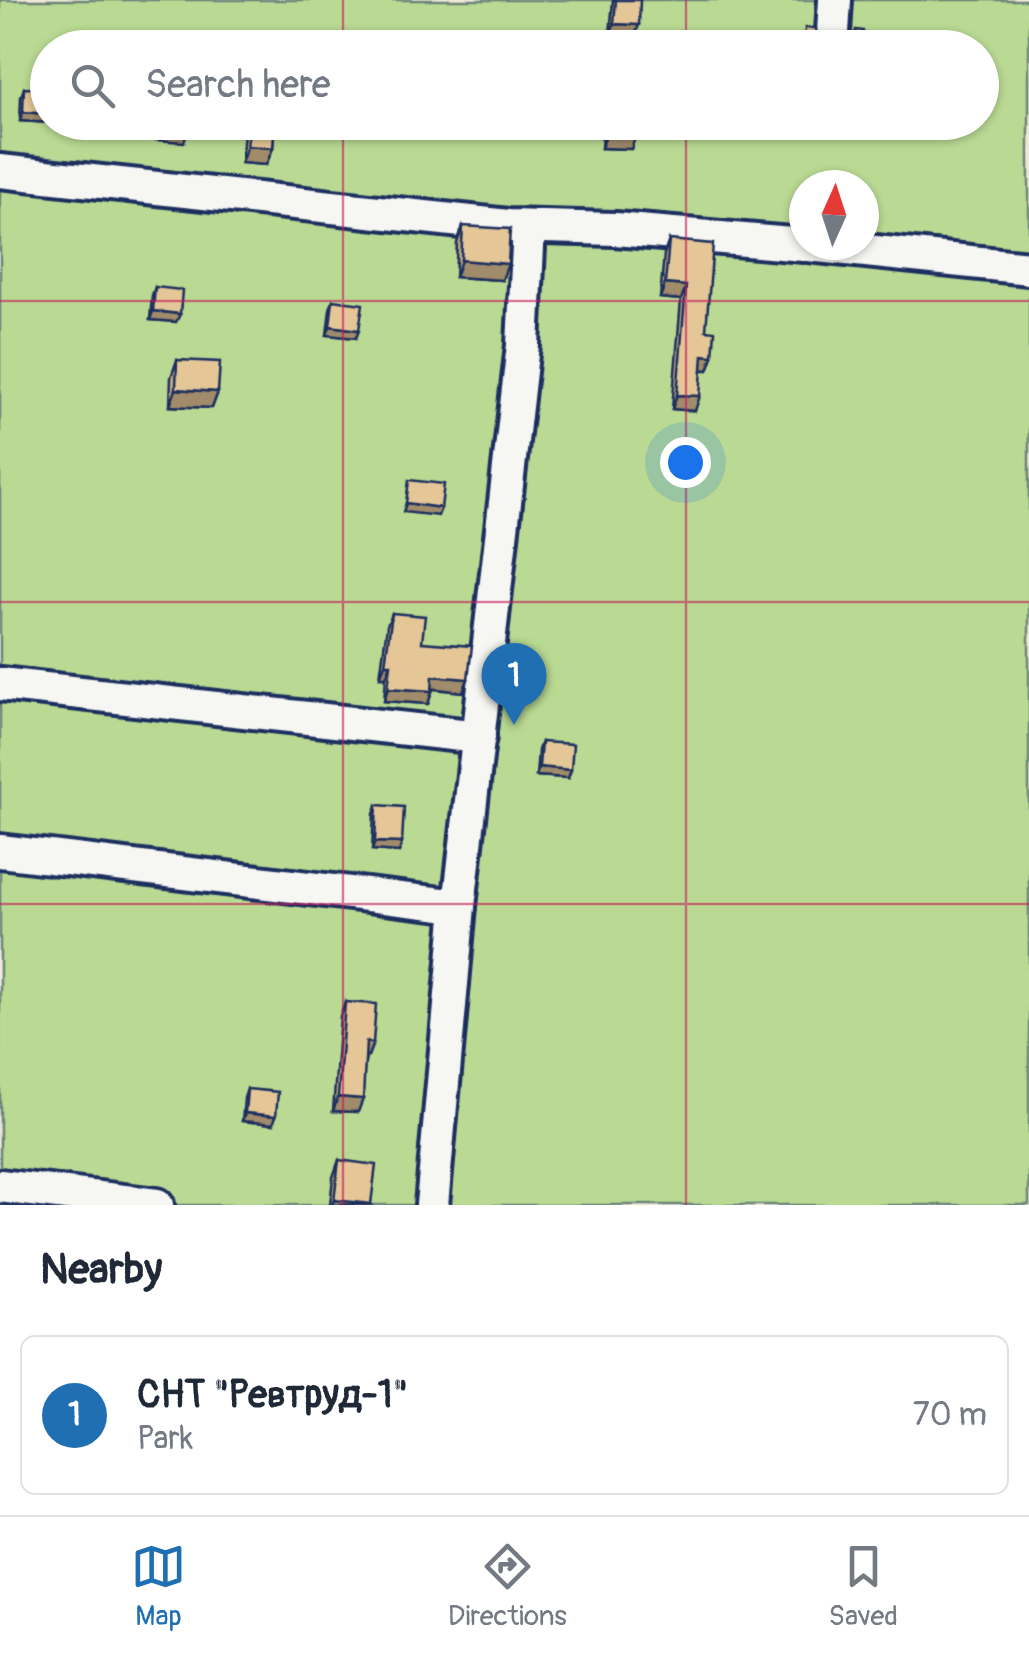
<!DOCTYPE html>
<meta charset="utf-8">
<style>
body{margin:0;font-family:Pangolin,sans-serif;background:#f2f2f3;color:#1f2937}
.compass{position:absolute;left:789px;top:170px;width:90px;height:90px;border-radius:50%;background:#fff;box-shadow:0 2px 8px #0004;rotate:3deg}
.you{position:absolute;left:685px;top:462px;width:35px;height:35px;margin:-25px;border:8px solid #fff;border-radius:50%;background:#1a73e8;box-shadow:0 0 0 15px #1a73e833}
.badge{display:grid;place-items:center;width:65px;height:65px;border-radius:50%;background:#1f6fb2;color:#fff;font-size:32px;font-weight:700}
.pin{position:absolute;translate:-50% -82px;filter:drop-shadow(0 2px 5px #0008)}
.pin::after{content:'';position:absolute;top:52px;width:35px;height:30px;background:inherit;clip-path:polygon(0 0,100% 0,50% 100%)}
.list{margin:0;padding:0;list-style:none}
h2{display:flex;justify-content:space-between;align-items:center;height:130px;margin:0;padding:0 40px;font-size:42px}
h2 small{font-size:32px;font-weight:400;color:#747a83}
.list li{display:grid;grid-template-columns:65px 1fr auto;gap:30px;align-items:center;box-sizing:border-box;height:160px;margin:0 20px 20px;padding:0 20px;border:2px solid #e0e1e3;border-radius:15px}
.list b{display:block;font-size:38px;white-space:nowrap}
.list p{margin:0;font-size:32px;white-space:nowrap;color:#747a83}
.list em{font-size:32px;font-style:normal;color:#747a83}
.icon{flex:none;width:55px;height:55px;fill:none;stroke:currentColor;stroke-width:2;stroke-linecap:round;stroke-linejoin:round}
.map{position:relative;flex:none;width:1029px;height:1205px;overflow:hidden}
.search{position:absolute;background:#fff;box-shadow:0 2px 8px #0004;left:30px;right:30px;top:30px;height:110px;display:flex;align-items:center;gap:25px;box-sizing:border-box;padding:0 35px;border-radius:55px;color:#747a83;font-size:38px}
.sheet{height:310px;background:#fff}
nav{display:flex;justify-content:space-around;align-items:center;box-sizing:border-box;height:140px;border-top:2px solid #e0e1e3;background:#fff;font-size:28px;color:#747a83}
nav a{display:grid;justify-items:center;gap:5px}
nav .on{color:#1f6fb2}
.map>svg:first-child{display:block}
.green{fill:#bada93;stroke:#6a8478;stroke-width:2.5;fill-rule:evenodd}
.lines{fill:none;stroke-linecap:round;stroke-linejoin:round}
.minor-casing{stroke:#1b2f5e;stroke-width:40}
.minor{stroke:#f6f6f2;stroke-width:32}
.wall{fill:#c4aa82;stroke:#1b2f5e;stroke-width:2.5}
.shaded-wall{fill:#a08b6a;stroke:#1b2f5e;stroke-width:2.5}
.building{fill:#e4c697;stroke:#1b2f5e;stroke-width:2.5}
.grid{fill:none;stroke:#c2185b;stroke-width:2.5;stroke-opacity:0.55}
</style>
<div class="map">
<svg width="1029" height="1205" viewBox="0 0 1029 1205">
<rect width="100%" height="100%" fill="#f1e8d7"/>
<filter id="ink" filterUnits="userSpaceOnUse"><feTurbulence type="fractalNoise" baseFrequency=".01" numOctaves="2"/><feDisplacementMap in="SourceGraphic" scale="20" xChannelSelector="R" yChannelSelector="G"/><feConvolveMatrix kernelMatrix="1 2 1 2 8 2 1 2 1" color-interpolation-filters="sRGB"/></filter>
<g filter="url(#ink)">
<path class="green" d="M0,0H1029V1205H0ZM48,48H982V122H48ZM804,185H864V245H804Z"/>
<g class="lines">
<g class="minor-casing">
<g id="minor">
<polyline points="832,48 835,0"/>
<polyline points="0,171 508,226 615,229 804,245"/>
<polyline points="809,245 1029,268"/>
<polyline points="0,684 479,737"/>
<polyline points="0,851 459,906"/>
<polyline points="0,1186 157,1205"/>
<polyline points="432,1205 459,906 523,345 529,227"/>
</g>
</g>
<use href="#minor" class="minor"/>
</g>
<g class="wall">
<polygon points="613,0 640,0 635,36 610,34"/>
<polygon points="24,88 52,123 20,121 21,96"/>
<polygon points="245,122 275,122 273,148 266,165 241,163"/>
<polygon points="550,122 636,122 635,137 631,149 601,148 602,136 549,132"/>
<polygon points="463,226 502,280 455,277 457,243"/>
<polygon points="669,240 706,330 713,356 708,370 702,370 695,411 672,409 681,300 660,298 664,254"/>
<polygon points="155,287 180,314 176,322 150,320 152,295"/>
<polygon points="333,300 359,330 356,338 327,335 330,309"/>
<polygon points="177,360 218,392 212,408 170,406 171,377"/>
<polygon points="392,613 422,642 468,679 463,692 433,689 428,704 384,701 386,677 380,677 387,625"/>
<polygon points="541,742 568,778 536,776 538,750"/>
<polygon points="377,805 402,843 399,852 372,850 374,814"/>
<polygon points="345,1002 373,1043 368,1056 366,1056 358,1112 333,1111 340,1016"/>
<polygon points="247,1089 273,1124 242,1121 244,1098"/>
<polygon points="339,1160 371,1205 330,1205 333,1177"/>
</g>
<g class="shaded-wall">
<polygon points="614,24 639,25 635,36 610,34"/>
<polygon points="23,112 48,114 48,122 52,122 52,123 20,121"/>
<polygon points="128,122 154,122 152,129 126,127"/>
<polygon points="553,122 589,122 606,124 602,136 549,132"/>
<polygon points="159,131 187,133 184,142 156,140"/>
<polygon points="606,136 635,137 631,149 601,148"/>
<polygon points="247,146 273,148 266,165 241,163"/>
<polygon points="461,260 508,264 502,280 455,277"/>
<polygon points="665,284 686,286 681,300 660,298"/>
<polygon points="153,311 180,314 176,322 150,320"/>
<polygon points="330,326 359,330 356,338 327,335"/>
<polygon points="703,355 713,356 708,370 698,369"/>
<polygon points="176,389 218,392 212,408 170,406"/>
<polygon points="677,395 700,396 695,411 672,409"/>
<polygon points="406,503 441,508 438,516 403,512"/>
<polygon points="385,664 391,664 386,677 380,677"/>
<polygon points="433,676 468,679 463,692 429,688"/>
<polygon points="388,688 432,691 428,704 384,701"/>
<polygon points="539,767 571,770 568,778 536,776"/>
<polygon points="375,842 402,843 399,852 372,850"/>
<polygon points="366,1042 373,1043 368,1056 361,1056"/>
<polygon points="338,1097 363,1099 358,1112 333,1111"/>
<polygon points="245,1113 276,1116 273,1124 242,1121"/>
<polygon points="334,1200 371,1204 332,1205"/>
</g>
<g class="building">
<polygon points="616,0 640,0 639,25 614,24"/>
<polygon points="805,28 816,28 818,48 804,48"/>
<polygon points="856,30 863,31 862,36 866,36 865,48 852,48"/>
<polygon points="606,44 630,46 630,48 606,48"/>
<polygon points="24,88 48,89 48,114 23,112"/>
<polygon points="160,122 188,122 187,133 159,131"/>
<polygon points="250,122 275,122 273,148 247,146"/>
<polygon points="589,122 636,122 635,137 606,136 606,124"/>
<polygon points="463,226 510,229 508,264 461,260"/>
<polygon points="669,240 713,244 706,330 715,331 713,356 703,355 700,396 677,395 686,286 665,284"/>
<polygon points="155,287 182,290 180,314 153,311"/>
<polygon points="333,300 363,304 359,330 330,326"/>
<polygon points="177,360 220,362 218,392 176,389"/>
<polygon points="409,480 444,484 441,508 406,503"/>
<polygon points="392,613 425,616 422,642 472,646 468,679 433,676 432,691 388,688 391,664 385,664"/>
<polygon points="541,742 573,744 571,770 539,767"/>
<polygon points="377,805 404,807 402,843 375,842"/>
<polygon points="345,1002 376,1004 373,1043 366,1042 363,1099 338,1097"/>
<polygon points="247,1089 278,1092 276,1116 245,1113"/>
<polygon points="339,1160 376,1165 371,1204 334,1200"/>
</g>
</g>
<path class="grid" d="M343,0V48M686,0V48M343,122V1205M686,122V1205M0,301H1029M0,602H1029M0,904H1029"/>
</svg>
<svg class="compass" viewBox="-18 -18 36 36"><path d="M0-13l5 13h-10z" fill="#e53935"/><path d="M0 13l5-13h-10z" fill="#747a83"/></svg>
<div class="you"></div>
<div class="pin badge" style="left:514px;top:725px">1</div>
<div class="search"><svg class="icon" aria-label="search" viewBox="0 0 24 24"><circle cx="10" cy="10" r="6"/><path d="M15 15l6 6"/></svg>Search here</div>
</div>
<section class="sheet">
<h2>Nearby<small></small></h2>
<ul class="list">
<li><span class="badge">1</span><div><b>СНТ &quot;Ревтруд-1&quot;</b><p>Park</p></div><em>70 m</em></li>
</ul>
</section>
<nav>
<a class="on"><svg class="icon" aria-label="map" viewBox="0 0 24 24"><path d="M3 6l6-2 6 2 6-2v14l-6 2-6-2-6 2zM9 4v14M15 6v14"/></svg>Map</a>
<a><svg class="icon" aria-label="directions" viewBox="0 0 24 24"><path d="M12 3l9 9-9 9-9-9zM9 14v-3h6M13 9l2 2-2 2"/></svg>Directions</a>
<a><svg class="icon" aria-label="saved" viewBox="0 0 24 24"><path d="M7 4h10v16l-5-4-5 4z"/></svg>Saved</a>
</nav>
